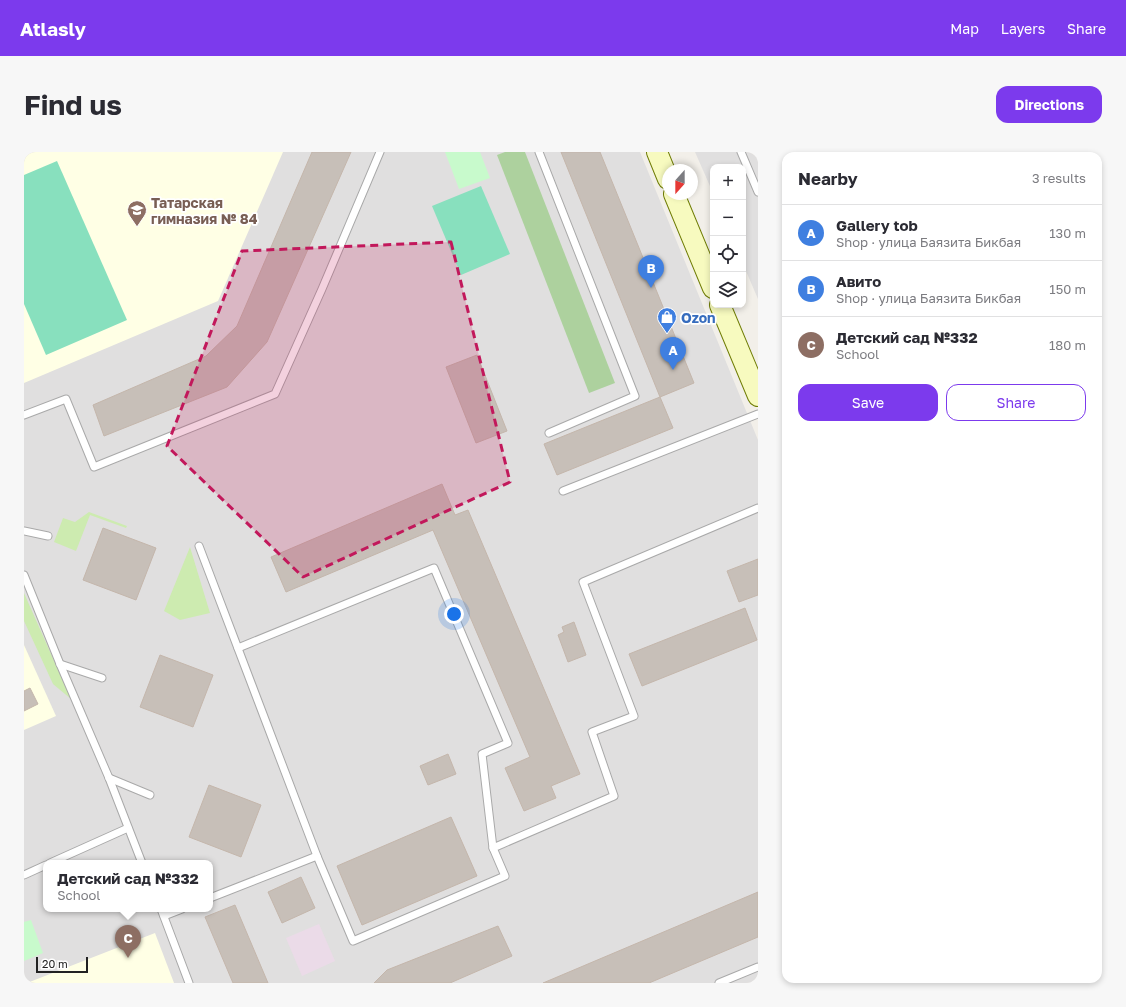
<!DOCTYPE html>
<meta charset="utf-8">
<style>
body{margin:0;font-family:"Golos Text",sans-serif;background:#f7f7f7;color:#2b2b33}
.controls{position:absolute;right:12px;top:12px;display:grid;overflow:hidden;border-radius:8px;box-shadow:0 2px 6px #0003}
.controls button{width:36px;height:36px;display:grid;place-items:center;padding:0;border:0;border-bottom:1px solid #e1e1e2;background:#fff;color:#2b2b33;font:20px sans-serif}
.compass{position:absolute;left:638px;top:12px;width:36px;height:36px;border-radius:50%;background:#fff;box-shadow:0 2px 6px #0003;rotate:201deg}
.scale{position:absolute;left:12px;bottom:10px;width:52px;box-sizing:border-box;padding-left:4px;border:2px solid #222;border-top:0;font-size:11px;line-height:14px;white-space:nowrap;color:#222;-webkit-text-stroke:3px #fff;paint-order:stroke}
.you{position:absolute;left:430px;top:462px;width:14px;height:14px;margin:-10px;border:3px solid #fff;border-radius:50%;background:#1a73e8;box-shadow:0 0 0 6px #1a73e833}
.badge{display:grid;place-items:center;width:26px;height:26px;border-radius:50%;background:#7c3aed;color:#fff;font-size:13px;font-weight:700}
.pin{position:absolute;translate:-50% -33px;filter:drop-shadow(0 1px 2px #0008)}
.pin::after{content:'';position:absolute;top:21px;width:14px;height:12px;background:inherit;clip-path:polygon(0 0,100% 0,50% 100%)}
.popup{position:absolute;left:19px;top:708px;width:170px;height:52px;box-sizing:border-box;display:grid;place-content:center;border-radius:8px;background:#fff;filter:drop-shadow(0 1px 3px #0005);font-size:13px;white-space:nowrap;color:#7c7c81}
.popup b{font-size:15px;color:#2b2b33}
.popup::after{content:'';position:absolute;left:50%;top:100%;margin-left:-8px;border:8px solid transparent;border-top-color:#fff}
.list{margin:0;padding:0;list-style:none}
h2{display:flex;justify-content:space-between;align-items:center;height:52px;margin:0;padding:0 16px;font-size:17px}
h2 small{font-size:13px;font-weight:400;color:#7c7c81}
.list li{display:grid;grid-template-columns:26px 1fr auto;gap:12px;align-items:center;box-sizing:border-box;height:56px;padding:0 16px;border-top:1px solid #e1e1e2}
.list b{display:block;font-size:15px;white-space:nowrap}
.list p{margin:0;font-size:13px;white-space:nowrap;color:#7c7c81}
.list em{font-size:13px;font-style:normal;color:#7c7c81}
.actions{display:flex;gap:8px;padding:12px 16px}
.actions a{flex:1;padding:9px 0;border:1px solid #7c3aed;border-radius:12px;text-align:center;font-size:14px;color:#7c3aed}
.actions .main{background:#7c3aed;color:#fff}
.icon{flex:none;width:22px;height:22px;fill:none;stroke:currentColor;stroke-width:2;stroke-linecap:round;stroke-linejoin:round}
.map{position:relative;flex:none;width:734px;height:831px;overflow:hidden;border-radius:12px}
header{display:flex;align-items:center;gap:24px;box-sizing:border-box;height:56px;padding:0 20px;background:#7c3aed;color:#fff}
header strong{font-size:19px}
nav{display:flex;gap:22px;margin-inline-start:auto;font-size:14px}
.intro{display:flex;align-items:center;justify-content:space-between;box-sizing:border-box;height:96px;padding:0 24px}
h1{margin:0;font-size:28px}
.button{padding:10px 18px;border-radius:12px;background:#7c3aed;color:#fff;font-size:14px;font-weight:700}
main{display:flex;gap:24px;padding:0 24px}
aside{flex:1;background:#fff;border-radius:12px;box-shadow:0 2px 6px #0003}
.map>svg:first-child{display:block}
.residential{fill:#e0dfdf;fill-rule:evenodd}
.industrial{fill:#ebdbe8}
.education{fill:#ffffe5}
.grass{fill:#cdebb0}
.forest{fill:#add19e}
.park{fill:#c8facc}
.pitch{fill:#88e0be}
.building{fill:#c7bfb8;stroke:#c4b6ab}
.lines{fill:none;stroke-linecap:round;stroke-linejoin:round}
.lane-casing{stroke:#a9a9a9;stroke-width:9}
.secondary-casing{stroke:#707d05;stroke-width:22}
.lane{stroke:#fff;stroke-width:7}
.secondary{stroke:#f7fabf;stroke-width:20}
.marked{fill:#c2185b;fill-opacity:0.2;stroke:#c2185b;stroke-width:3;stroke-dasharray:8 5;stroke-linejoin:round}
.labels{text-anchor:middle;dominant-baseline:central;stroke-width:3.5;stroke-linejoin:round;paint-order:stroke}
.education-label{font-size:14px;font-weight:bold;fill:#785e54;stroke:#fff;text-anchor:start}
.shop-label{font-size:14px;font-weight:bold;fill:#366cbe;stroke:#fff;text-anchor:start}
</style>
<header>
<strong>Atlasly</strong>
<nav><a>Map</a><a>Layers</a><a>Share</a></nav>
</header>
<div class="intro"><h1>Find us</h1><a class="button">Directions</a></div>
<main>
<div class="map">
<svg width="734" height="831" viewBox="0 0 734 831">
<rect width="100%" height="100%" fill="#f2efe9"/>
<g class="residential">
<path d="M0,0H616L734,288V831H0ZM22,711H186V757H22Z"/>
<polygon points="671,0 734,0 734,147 719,112 719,15 689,15 689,41"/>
</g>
<polygon class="industrial" points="295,772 311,809 278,824 262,786"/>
<g class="education">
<polygon points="0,0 259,0 194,149 0,231"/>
<polygon points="0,493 32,564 0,578"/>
<polygon points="131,781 150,831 3,831"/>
</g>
<g class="grass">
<polygon points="65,360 103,374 102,376 66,363 52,399 30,390 39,366 51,370"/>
<polygon points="166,395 186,461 156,468 140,459"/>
<polygon points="0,441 47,547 29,532 0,469"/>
</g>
<polygon class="forest" points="481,0 501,0 591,231 565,241 473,3"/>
<g class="park">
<polygon points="421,0 456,0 466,26 435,37"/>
<polygon points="7,768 19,801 0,809 0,770"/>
</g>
<g class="pitch">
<polygon points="33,9 103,168 22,203 0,152 0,23"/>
<polygon points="457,34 486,102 437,123 408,54"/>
</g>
<g class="building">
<polygon points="288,0 327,0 243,190 203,235 80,284 69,253 182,204 213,174"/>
<polygon points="537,0 576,0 670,231 636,245"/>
<polygon points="453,203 483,279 452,291 422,215"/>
<polygon points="636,245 649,276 533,323 520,292"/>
<polygon points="418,332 431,363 444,358 556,622 527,634 532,646 500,659 481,616 506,605 409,378 262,440 247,405"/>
<polygon points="79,376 132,396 112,448 59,428"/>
<polygon points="734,407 734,443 715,450 703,419"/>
<polygon points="721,456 733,488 618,534 605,502"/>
<polygon points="550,470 562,503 544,510 534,483 540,480 538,475"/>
<polygon points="136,503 189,523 169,575 116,555"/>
<polygon points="6,536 14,552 0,559 0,539"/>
<polygon points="424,602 432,622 404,633 396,614"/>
<polygon points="185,633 237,653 217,705 165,685"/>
<polygon points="427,665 453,724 338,773 313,714"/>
<polygon points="277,725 291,756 258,771 244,740"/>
<polygon points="734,740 734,785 625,831 519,831"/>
<polygon points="211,753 244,831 209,831 181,765"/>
<polygon points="474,774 488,804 426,831 350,831 363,818"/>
</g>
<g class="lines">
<g class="lane-casing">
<g id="lane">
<polyline points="515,0 611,244 525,281"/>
<polyline points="717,0 734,40"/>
<polyline points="0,263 42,247 70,315 251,242 298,137 356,0"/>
<polyline points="539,339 734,262"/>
<polyline points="0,379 24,384"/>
<polyline points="175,394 293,704"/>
<polyline points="0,423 36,512 85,626 118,711"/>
<polyline points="214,496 410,416 484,591 458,602 469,696"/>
<polyline points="36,512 78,526"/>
<polyline points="85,626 126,643"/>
<polyline points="26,711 104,676"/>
<polyline points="0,723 22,713"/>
<polyline points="186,746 293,704 329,789 481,724 469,696 590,644 568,580 610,564 559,430 734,356"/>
<polyline points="137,757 165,831"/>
<polyline points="140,764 158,757"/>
<polyline points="695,831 734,815"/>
</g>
</g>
<g class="secondary-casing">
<g id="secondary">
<polyline points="633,0 644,27"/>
<polyline points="650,42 689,136"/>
<polyline points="696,153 734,244"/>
</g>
</g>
<use href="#lane" class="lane"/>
<use href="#secondary" class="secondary"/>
</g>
<path class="marked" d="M427,90L486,330L279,425L143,294L218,99Z"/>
<defs>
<g id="school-pin" transform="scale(1)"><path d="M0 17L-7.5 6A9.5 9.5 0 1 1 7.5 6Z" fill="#8d6e63" stroke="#fff"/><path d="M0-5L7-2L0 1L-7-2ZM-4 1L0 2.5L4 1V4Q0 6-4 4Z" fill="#fff"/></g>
<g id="shop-pin" transform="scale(1)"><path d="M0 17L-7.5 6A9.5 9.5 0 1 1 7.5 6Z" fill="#3f7fe0" stroke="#fff"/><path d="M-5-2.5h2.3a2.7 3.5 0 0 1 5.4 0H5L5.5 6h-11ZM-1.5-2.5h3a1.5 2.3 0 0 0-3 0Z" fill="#fff"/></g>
</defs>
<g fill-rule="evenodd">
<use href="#school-pin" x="113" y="58"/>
<use href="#shop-pin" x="643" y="165"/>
</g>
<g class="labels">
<g class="education-label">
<text x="127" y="50">Татарская<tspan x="127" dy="16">гимназия № 84</tspan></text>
</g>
<g class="shop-label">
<text x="657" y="165">Ozon</text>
</g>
</g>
</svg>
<div class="controls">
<button>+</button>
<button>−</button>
<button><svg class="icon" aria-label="locate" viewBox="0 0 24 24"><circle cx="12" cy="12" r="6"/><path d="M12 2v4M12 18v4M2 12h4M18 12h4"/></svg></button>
<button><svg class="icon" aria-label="layers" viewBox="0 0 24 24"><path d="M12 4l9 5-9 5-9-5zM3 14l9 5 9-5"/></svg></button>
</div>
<svg class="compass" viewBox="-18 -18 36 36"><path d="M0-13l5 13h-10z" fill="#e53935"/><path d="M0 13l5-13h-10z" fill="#7c7c81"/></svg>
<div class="scale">20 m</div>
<div class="you"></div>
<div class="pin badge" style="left:649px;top:218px;background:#3f7fe0">A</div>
<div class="pin badge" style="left:627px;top:136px;background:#3f7fe0">B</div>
<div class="pin badge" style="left:104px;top:806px;background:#8d6e63">C</div>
<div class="popup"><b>Детский сад №332</b>School</div>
</div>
<aside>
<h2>Nearby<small>3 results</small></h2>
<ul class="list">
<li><span class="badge" style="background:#3f7fe0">A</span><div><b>Gallery tob</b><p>Shop · улица Баязита Бикбая</p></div><em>130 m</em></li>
<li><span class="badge" style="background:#3f7fe0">B</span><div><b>Авито</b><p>Shop · улица Баязита Бикбая</p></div><em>150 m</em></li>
<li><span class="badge" style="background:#8d6e63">C</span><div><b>Детский сад №332</b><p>School</p></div><em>180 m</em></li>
</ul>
<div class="actions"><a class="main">Save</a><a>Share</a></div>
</aside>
</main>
